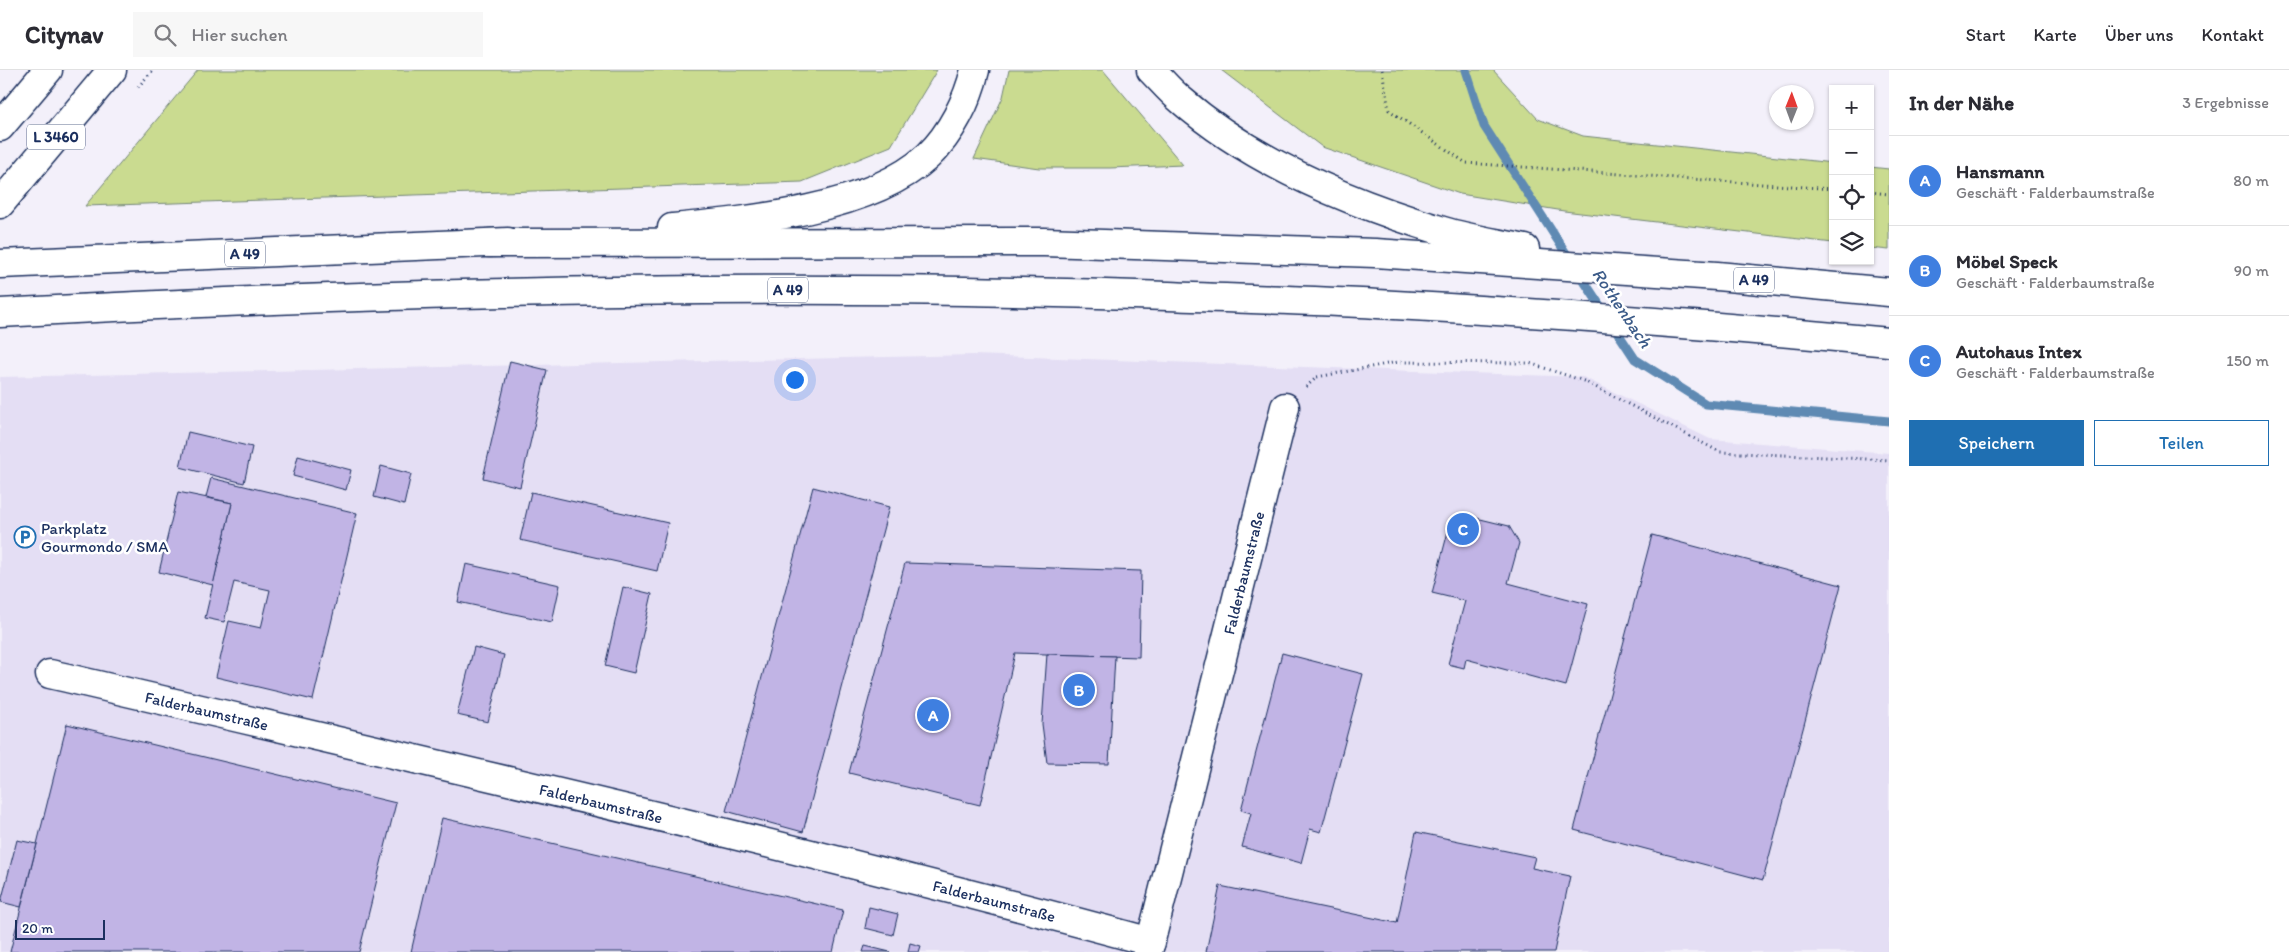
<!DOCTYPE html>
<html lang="de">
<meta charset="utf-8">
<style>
body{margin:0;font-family:Itim,sans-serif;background:#f7f7f7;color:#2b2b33}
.controls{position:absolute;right:15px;top:15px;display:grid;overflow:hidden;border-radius:0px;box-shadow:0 1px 4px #0004}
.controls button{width:45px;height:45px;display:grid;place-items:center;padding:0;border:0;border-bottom:1px solid #e1e1e2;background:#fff;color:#2b2b33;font:25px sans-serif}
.compass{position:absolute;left:1769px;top:15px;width:45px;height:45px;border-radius:50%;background:#fff;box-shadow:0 1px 4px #0004;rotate:1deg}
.scale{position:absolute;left:15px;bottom:12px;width:90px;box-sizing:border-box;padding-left:5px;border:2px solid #1b2f5e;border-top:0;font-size:14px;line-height:18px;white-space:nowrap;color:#1b2f5e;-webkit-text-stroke:4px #fff;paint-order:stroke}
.you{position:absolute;left:794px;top:309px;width:18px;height:18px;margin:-12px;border:4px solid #fff;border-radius:50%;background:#1a73e8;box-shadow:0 0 0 8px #1a73e833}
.badge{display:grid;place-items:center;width:32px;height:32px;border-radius:50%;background:#1f6fb2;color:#fff;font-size:16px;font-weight:700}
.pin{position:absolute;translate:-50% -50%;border:2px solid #fff;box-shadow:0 1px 5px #0006}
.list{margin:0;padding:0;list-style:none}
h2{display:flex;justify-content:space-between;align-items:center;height:65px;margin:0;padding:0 20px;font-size:21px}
h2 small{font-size:16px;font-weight:400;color:#7c7c81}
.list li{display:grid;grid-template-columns:32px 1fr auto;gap:15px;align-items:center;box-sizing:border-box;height:90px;padding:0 20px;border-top:1px solid #e1e1e2}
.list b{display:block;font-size:19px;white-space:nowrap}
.list p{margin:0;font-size:16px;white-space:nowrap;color:#7c7c81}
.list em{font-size:16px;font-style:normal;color:#7c7c81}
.actions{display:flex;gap:10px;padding:15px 20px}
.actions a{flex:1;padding:11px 0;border:1px solid #1f6fb2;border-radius:0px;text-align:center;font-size:18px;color:#1f6fb2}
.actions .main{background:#1f6fb2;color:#fff}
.icon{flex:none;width:28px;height:28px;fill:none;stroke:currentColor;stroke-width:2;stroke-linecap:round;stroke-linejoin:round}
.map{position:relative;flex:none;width:1889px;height:882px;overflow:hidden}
header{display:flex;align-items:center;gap:30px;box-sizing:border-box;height:70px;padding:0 25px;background:#fff;border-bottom:1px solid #e1e1e2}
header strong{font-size:24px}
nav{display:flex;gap:28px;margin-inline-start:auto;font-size:18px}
.search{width:350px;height:45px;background:#f7f7f7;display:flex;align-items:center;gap:12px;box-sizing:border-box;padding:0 18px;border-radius:0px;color:#7c7c81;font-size:19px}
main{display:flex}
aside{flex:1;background:#fff}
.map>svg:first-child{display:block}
.built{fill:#e4def4}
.green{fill:#cadb90;stroke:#728577}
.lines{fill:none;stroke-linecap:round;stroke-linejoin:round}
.stream{stroke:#5f8ab3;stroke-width:9}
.building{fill:#c1b4e5;stroke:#1b2f5e}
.minor-casing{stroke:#1b2f5e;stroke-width:31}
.primary-casing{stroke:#1b2f5e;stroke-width:31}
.motorway-casing{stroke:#1b2f5e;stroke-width:31}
.path{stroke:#1b2f5e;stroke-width:3;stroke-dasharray:1 4;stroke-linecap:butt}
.minor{stroke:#fff;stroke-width:28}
.primary{stroke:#fff;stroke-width:28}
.motorway{stroke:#fff;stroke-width:28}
.labels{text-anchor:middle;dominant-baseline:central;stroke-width:5;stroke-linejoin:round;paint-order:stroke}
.shield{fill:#fff;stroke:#5f6d8e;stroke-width:1}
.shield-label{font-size:15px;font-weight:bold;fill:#1b2f5e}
.poi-label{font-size:16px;fill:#1b2f5e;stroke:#fff;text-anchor:start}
.street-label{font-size:16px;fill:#1b2f5e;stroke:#fff}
.water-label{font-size:18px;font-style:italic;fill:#3d5c89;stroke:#fff}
</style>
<header>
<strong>Citynav</strong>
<div class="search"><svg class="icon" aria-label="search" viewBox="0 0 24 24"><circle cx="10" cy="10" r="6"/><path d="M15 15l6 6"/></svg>Hier suchen</div>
<nav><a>Start</a><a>Karte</a><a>Über uns</a><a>Kontakt</a></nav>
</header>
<main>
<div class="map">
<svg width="1889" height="882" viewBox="0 0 1889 882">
<rect width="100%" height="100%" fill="#f3f0fa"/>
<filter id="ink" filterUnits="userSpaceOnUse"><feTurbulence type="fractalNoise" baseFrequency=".02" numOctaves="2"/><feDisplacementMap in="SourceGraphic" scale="10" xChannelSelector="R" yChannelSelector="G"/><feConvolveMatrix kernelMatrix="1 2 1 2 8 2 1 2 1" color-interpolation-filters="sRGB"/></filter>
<g filter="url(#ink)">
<polygon class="built" points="973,285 1583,307 1710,369 1889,383 1889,882 0,882 0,307"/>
<g class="green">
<polygon points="198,0 937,0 891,76 802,112 85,136"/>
<polygon points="1009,0 1103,0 1183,95 1110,98 1039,98 974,89 1003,27"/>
<polygon points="1221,0 1493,0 1538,49 1583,66 1833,93 1833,173 1564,141 1460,124 1322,77"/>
<polygon points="1870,97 1889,99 1889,180 1870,178"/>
</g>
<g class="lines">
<g class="stream">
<polyline points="1466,0 1484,56 1571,191"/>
<polyline points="1578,202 1605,243"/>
<polyline points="1612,254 1635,289 1706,334 1889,351"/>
</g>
</g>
<g class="building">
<polygon points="510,291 547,300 520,417 483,408"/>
<polygon points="188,362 252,377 244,413 180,397"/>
<polygon points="298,386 351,400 346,420 293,406"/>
<polygon points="381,396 411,404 404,435 374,427"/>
<polygon points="211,408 357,443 313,630 216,607 229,551 261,558 270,520 234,512 224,552 205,548 232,433 206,427"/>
<polygon points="813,417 889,437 803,762 726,741"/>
<polygon points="178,422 232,433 213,515 159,502"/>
<polygon points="531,422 668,453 657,501 520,470"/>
<polygon points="1468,446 1509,456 1519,473 1508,513 1588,534 1566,616 1466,589 1464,598 1448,594 1465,531 1432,523 1450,454"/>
<polygon points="1652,465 1841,515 1763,810 1574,760"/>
<polygon points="905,493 1141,501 1139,587 1015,583 980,735 849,703"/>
<polygon points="466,494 560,515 552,552 458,532"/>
<polygon points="623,517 652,524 634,603 605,596"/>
<polygon points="474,577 504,585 488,652 457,645"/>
<polygon points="1282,583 1363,604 1321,762 1310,759 1301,793 1242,777 1251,743 1241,740"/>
<polygon points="1047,584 1115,586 1109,694 1047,693 1042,654"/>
<polygon points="67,654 396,733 359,882 10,882"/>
<polygon points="442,748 843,840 833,882 411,882"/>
<polygon points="1416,762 1535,787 1532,798 1570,806 1554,882 1206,882 1220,816 1397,853"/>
<polygon points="17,770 37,774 21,837 1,832"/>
<polygon points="869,837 898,844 893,865 865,858"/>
<polygon points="910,873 921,876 919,882 908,882"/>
<polygon points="865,876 890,882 863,882"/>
</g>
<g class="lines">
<g class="minor-casing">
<g id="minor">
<path id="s1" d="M50,604C418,690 787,773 1151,872"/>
<path id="s2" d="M1148,882L1285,337"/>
</g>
</g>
<g class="primary-casing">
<g id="primary">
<polyline points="0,57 48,0"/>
<polyline points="0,134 112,0"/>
</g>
</g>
<g class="motorway-casing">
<g id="motorway">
<path d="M1151,0C1161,10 1170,21 1181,30C1252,92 1353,134 1443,161C1470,169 1498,173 1525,179"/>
<path d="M672,158C748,151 870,140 928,86C951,64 968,30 975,0"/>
<polyline points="490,173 1044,172 1375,183 1717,206 1889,222"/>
<polyline points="0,194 508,172"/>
<path d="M0,243C389,221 779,213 1168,226C1238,229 1308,230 1377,234C1548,243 1719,256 1889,272"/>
</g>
</g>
<g class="path">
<polyline points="1382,0 1389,40 1466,93 1833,119"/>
<polyline points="138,17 153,0"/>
<polyline points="1870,122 1889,124"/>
<polyline points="1306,317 1317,307 1398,292 1529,293 1584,311 1720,382 1889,390"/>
</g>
<use href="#minor" class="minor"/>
<use href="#primary" class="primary"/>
<use href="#motorway" class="motorway"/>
</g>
</g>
<defs>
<g id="parking-ring" transform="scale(1.125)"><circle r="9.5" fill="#fff" stroke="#1f6fb2" stroke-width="1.5"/><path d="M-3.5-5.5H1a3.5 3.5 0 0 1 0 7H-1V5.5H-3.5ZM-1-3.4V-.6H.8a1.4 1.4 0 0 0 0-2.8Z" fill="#1f6fb2"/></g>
</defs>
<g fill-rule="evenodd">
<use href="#parking-ring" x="25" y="467"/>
</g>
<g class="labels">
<g class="shield">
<rect x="27" y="54.5" width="58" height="25" rx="4"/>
<rect x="225" y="171.5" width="40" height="25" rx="4"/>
<rect x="1734" y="197.5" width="40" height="25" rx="4"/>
<rect x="768" y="207.5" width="40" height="25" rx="4"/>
</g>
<g class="shield-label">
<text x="56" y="67">L 3460</text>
<text x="245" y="184">A 49</text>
<text x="1754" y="210">A 49</text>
<text x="788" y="220">A 49</text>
</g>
<g class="poi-label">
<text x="41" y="458">Parkplatz<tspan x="41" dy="18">Gourmondo / SMA</tspan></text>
</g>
<g class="street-label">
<text stroke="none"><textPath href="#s2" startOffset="391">Falderbaumstraße</textPath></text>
<text stroke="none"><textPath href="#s1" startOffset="161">Falderbaumstraße</textPath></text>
<text stroke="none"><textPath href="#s1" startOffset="566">Falderbaumstraße</textPath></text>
<text stroke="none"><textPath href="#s1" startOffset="971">Falderbaumstraße</textPath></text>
</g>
<g class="water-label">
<text transform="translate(1622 238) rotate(56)">Rothenbach</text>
</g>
</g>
</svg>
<div class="controls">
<button>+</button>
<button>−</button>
<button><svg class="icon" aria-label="locate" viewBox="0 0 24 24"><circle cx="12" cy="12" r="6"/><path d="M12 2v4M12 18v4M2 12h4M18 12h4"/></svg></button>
<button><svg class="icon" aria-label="layers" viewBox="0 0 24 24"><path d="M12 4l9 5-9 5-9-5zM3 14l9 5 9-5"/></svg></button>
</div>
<svg class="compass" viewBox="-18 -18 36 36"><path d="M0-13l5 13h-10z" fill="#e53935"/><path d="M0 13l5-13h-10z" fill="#7c7c81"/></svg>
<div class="scale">20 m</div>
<div class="you"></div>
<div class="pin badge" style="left:933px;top:645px;background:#3f7fe0">A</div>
<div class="pin badge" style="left:1079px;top:620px;background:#3f7fe0">B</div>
<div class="pin badge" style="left:1463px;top:459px;background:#3f7fe0">C</div>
</div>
<aside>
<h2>In der Nähe<small>3 Ergebnisse</small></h2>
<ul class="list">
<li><span class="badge" style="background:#3f7fe0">A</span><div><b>Hansmann</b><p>Geschäft · Falderbaumstraße</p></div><em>80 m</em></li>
<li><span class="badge" style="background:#3f7fe0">B</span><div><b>Möbel Speck</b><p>Geschäft · Falderbaumstraße</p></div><em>90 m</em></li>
<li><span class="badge" style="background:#3f7fe0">C</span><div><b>Autohaus Intex</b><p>Geschäft · Falderbaumstraße</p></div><em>150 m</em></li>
</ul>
<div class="actions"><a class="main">Speichern</a><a>Teilen</a></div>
</aside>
</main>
